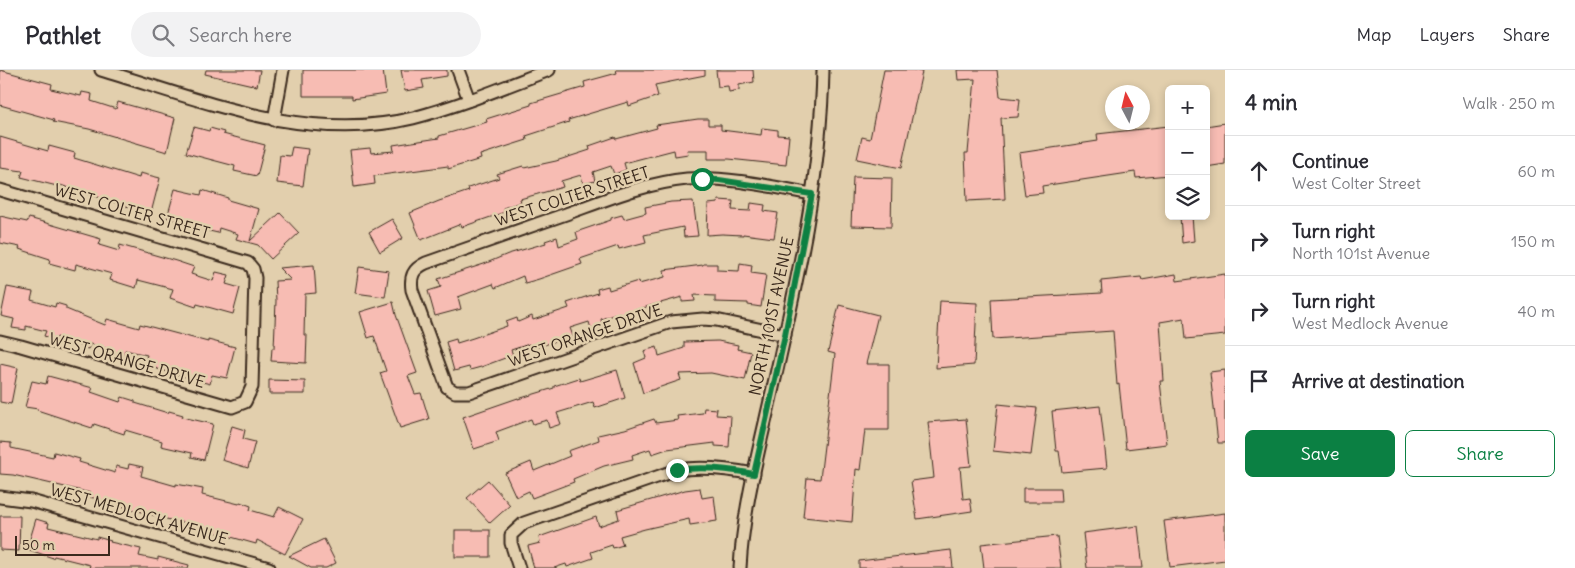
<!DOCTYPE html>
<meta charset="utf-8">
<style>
body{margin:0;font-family:Delius,sans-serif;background:#f2f2f3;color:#2b2b33}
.controls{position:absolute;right:15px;top:15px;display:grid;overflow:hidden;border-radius:8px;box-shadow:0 2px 8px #0003}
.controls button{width:45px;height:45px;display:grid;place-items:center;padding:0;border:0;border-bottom:1px solid #e1e1e2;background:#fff;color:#2b2b33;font:25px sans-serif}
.compass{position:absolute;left:1105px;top:15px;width:45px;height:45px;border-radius:50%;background:#fff;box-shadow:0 2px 8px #0003;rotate:353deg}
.scale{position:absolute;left:15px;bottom:12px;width:95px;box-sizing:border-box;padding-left:5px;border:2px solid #3b2a1e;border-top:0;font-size:14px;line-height:18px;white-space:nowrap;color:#3b2a1e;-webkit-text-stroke:4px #e2cfad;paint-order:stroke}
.stop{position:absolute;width:15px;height:15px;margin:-11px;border:4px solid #0b8043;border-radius:50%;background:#fff}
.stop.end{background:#0b8043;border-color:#fff;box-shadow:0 1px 5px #0008}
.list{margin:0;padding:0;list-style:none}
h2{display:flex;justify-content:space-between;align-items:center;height:65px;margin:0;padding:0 20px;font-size:21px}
h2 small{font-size:16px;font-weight:400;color:#7c7c81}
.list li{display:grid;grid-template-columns:32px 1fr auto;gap:15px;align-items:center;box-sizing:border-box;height:70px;padding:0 20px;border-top:1px solid #e1e1e2}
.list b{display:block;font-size:19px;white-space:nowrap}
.list p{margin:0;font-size:16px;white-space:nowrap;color:#7c7c81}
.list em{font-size:16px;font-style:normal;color:#7c7c81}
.actions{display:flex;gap:10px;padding:15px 20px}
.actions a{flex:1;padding:11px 0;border:1px solid #0b8043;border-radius:8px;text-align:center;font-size:18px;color:#0b8043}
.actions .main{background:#0b8043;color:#fff}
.icon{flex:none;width:28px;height:28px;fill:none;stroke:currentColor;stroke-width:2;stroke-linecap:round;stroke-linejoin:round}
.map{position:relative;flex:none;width:1225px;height:498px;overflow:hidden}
header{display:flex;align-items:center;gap:30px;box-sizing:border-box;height:70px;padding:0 25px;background:#fff;border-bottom:1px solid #e1e1e2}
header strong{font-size:24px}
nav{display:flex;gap:28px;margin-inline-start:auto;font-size:18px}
.search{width:350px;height:45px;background:#f2f2f3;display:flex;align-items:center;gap:12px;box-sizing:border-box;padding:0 18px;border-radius:28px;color:#7c7c81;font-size:19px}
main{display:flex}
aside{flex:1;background:#fff}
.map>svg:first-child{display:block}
.building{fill:#f7bcb3;stroke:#3b2a1e}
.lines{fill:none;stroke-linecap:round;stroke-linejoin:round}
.minor-casing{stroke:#3b2a1e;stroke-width:15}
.minor{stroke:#e2cfad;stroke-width:11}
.route{stroke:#0b8043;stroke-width:6}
.labels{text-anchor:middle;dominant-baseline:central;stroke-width:5;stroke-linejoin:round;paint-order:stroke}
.street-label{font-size:16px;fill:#3b2a1e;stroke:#e2cfad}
</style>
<header>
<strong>Pathlet</strong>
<div class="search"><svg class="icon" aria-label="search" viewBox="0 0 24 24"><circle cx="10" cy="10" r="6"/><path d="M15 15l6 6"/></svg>Search here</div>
<nav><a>Map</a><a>Layers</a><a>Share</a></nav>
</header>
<main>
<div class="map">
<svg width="1225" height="498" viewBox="0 0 1225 498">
<rect width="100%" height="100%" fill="#e2cfad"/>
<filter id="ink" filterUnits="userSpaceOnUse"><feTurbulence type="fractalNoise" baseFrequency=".02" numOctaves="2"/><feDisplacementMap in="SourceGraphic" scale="10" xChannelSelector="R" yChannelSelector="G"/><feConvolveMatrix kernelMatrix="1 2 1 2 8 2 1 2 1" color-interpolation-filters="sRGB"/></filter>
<g filter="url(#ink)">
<g class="building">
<polygon points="0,0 52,14 51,19 81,26 82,22 92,24 91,31 116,39 118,32 175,48 167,82 89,59 53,52 54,50 0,35"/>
<polygon points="206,0 260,0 257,16 205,4"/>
<polygon points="303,0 383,0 386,24 352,29 352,26 303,26"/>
<polygon points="401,0 447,0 447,6 422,10 424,18 405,21"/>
<polygon points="616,0 705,0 705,5 655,15 658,26 629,36 628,32 568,50 569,52 526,66 527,70 480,85 481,89 448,99 448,96 374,106 375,114 354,117 350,80 370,78 371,83 394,81 393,75 439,68 439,66 487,52 486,49 531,35 531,33 585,17 584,12 617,3"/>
<polygon points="716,0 753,0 754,12 739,15 739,20 729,22 728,16 718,17"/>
<polygon points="884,0 913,0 922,2 901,98 857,89 862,67 870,69"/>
<polygon points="957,0 997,0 1000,27 1020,29 1018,47 1001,48 1005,129 967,131 965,83 968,83 975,9 958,10"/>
<polygon points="698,49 708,49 708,55 721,55 721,60 761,65 762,58 778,60 778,65 789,66 786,95 729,89 708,89 708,80 687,80 688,84 675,86 674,80 624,93 626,100 614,104 611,96 593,102 595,111 583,114 581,105 561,111 563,117 520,129 521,132 503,138 505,142 462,157 461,154 421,170 410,143 439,131 469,121 468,118 499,108 497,104 523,96 524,98 556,91 590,80 589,76 615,67 616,69 657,58 656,55"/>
<polygon points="1225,53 1225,94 1206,97 1206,56"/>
<polygon points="1169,56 1169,105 1136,108 1135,102 1042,116 1043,123 1025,125 1019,83 1098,71 1097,64"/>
<polygon points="194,57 209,61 210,58 224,62 223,64 265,75 257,106 234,101 235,96 186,83"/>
<polygon points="0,67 48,81 49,76 75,83 74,88 139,108 140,103 160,108 151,143 126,136 57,114 57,116 21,107 23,101 0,98"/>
<polygon points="292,77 308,79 303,116 277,113 280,85 290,86"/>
<polygon points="853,107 892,108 891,157 851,156"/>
<polygon points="175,119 201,125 202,120 228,128 228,130 259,139 250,171 280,143 299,163 271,189 258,175 236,169 238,164 219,158 218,163 205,160 206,158 167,148"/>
<polygon points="719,130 733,131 732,140 750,141 751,133 765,135 764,141 778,143 774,168 743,164 743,165 722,164 707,165 708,134 718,133"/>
<polygon points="693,131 698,166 684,167 683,157 644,165 646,172 619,179 618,176 580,189 582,194 539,209 525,213 523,206 495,218 493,214 458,227 461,239 435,246 428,221 441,217 438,209 484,194 508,184 546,173 545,171 557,167 559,176 578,169 576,162 611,150 611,148 622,145 624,149 646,143 645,137 671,132"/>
<polygon points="0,146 27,152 29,148 101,169 99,175 119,181 120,175 176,191 194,197 191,204 213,211 216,202 229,205 226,214 240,218 233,244 197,234 196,237 170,228 173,219 138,210 136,218 110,210 112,204 76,194 75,200 49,193 50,189 19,179 20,177 0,173"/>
<polygon points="1180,146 1192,146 1194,171 1182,173"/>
<polygon points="392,149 403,168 380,182 369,162"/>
<polygon points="740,193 752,195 751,203 766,205 761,237 748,235 748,233 715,232 715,226 694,225 695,231 682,232 682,227 632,241 633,244 620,247 619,243 601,249 602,255 591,259 589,252 570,258 573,266 531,279 529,274 511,280 513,285 481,297 470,300 469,297 454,301 446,272 456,269 457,273 473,268 507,256 506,252 517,248 518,252 532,246 533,250 569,238 567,233 598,223 597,219 608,216 609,220 638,211 639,214 665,207 664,200 703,195 703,194 717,194 717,200 739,201"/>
<polygon points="314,195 316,223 305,224 304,265 307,265 306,293 271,291 272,278 274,278 276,231 275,211 291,210 279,198"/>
<polygon points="359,197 389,201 385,227 355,223"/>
<polygon points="1176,204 1177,211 1225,204 1225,265 1186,269 1184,248 1160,252 1164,311 1160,311 1167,374 1126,379 1119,314 1117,315 1113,261 993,269 991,229 1102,223 1101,211 1141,207 1142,210"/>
<polygon points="7,217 33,222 31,230 55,237 56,233 66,236 66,239 105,255 107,249 139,258 140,254 208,272 208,270 235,277 227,308 212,305 210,314 144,295 147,285 125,280 123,289 110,285 112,280 90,274 88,279 57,267 56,270 44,266 46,261 26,256 26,260 12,258 14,249 1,246"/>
<polygon points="940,231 977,233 974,295 936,298"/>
<polygon points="393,232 396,245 417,303 408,306 415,324 421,323 429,349 400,358 380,303 386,301 374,266 368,268 360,242"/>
<polygon points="839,235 878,245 866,294 889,294 889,360 865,360 860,400 856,399 852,452 803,447 807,408 820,409 835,284 828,282"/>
<polygon points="718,271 738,275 737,279 751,282 745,310 711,303 679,304 681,310 643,323 634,293 646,288 644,281 657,277 659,286 684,278 684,272"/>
<polygon points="0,294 18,298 11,334 0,332"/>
<polygon points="617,300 625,328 595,338 593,332 557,343 561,354 549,358 547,350 533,354 531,349 496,362 499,371 474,379 463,347 518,328 518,329 554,318 554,316 579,308 580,311"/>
<polygon points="1225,300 1225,373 1218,373 1210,302"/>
<polygon points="48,306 93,318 91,322 120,332 122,327 135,331 135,333 168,343 169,341 183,345 182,347 213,354 204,390 191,387 192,383 161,376 162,371 125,360 124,364 94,354 92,358 37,340 38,339 25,337 32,311 46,314"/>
<polygon points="269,310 305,311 305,324 269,324"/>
<polygon points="998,334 1037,338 1031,385 993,381"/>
<polygon points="1100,336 1107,398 1062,402 1059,381 1056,381 1052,341"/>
<polygon points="704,338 717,339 716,345 731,346 729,377 715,376 715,373 667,379 652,384 650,379 632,385 633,389 604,396 573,409 574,412 532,428 529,421 516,427 505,403 531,392 534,401 570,386 568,381 599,370 598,365 625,359 654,349 656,353 678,350 677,346 703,343"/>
<polygon points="966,349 971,396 960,397 963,429 970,428 972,441 917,449 911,411 934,408 928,352"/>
<polygon points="232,356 245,360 243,369 255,372 248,398 222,390"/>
<polygon points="0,372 11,373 11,378 53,387 54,382 80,389 79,392 115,403 116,396 128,399 129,394 143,397 141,406 176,416 176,414 203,419 202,425 239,434 240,432 251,436 250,440 274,447 279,437 303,449 285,484 257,470 256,474 199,458 200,456 170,450 118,435 90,427 91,423 13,405 0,404"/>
<polygon points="488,410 510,435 490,453 467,428"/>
<polygon points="700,418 702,428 714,426 717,451 690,455 689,449 645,459 620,466 623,475 613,478 612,475 591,482 593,488 567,497 566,494 554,498 534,498 528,476 540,473 539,467 596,447 599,456 619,449 617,440 685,420"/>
<polygon points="1023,418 1060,418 1061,432 1023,432"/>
<polygon points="1225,443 1225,490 1170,497 1164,451"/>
<polygon points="0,446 20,446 19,481 0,480"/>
<polygon points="36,449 49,453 48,457 97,469 97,467 111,471 110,472 141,479 139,486 158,490 158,487 189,495 188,498 89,498 90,495 54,486 53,488 27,479"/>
<polygon points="1138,456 1143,498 1087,498 1083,463"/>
<rect x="455" y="460" width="35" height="27"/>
<polygon points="1057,466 1061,498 984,498 981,474"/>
<polygon points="324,469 336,493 326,498 311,498 289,486"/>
<polygon points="951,480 953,498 859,498 859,491"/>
</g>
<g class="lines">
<g class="minor-casing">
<g id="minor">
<path d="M101,0C202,30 306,74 413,48C459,36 504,17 549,0"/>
<polyline points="458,0 469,30"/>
<polyline points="274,50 283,0"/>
<polyline points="0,120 248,193 253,199 255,208 252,317 245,332 232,337 21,276 0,271"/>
<path d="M785,265L716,250L703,249L671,252L469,322H455L447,317L412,220C410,206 413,199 426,193C472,177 519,160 566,144C605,130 645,113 687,109C724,106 774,117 812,124"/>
<polyline points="0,427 31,431 269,498"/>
<path d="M519,498L511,473V465L524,453L677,400C703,396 728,399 754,404"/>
<path d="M740,498C743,439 759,380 772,322C796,216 821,109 823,0"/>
</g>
</g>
<use href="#minor" class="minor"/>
</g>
</g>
<g class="lines" filter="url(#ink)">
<path class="route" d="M677,400C703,396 728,399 754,404L785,265L812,124L719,110L702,109"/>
</g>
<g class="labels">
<g class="street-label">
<text transform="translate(572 126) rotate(-18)">WEST COLTER STREET</text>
<text transform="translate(132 141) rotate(16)">WEST COLTER STREET</text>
<text transform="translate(771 246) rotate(-78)">NORTH 101ST AVENUE</text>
<text transform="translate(585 265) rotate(-19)">WEST ORANGE DRIVE</text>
<text transform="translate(127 290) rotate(16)">WEST ORANGE DRIVE</text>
<text transform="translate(139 444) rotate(16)">WEST MEDLOCK AVENUE</text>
</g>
</g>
</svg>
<div class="controls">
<button>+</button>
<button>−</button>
<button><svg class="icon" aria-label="layers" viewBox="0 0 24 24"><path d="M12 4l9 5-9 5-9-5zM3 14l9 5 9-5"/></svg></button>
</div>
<svg class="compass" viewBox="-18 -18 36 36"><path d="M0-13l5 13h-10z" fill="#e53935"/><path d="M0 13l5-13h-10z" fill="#7c7c81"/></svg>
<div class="scale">50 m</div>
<div class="stop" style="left:702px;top:109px"></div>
<div class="stop end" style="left:677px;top:400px"></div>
</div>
<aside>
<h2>4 min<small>Walk · 250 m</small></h2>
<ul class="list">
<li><svg class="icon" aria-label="ahead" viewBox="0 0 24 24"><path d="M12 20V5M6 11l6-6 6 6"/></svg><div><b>Continue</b><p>West Colter Street</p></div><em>60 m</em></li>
<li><svg class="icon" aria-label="right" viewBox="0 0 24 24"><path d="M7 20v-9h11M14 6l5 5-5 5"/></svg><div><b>Turn right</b><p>North 101st Avenue</p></div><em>150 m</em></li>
<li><svg class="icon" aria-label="right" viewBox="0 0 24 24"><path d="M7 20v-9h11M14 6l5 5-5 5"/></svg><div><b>Turn right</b><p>West Medlock Avenue</p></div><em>40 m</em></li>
<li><svg class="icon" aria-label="arrive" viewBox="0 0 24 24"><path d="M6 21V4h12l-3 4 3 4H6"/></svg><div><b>Arrive at destination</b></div></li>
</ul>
<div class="actions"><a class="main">Save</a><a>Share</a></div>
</aside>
</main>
